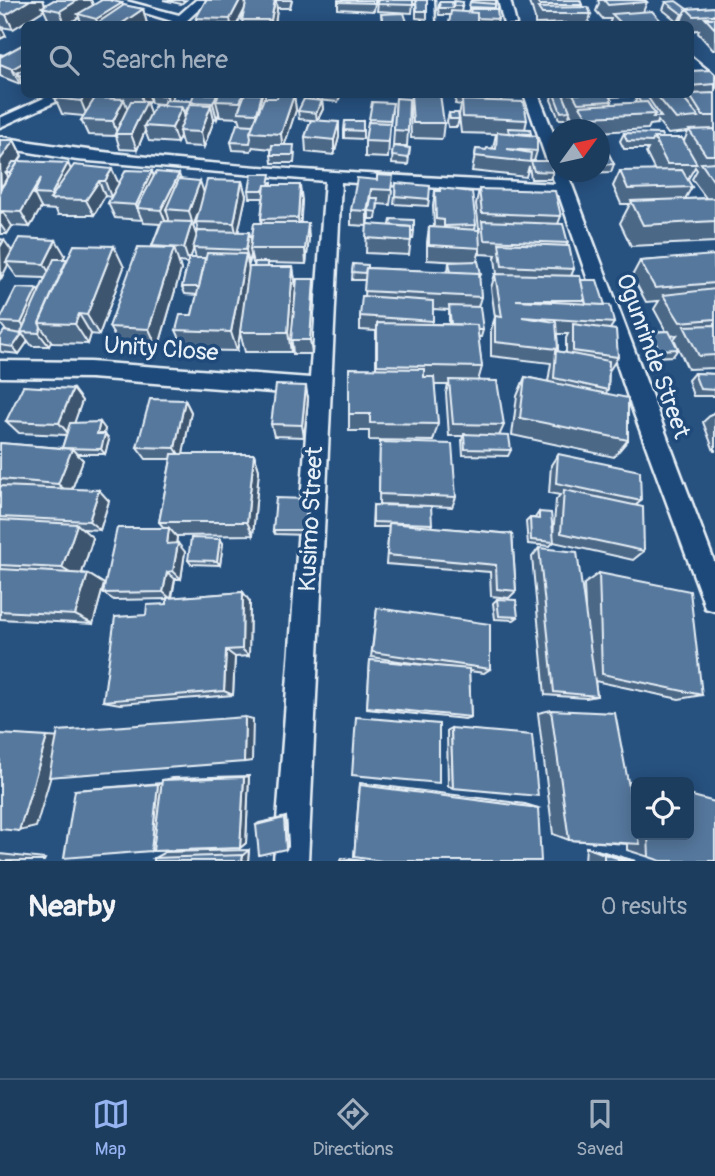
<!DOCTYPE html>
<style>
body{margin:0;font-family:Pangolin,sans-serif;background:#2a4868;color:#f1f3f6}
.controls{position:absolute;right:21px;bottom:21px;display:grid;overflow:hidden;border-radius:10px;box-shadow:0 4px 18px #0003}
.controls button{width:63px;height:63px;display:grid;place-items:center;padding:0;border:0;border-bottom:2px solid #3b5674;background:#1d3d5f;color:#f1f3f6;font:35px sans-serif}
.compass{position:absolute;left:547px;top:119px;width:63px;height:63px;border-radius:50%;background:#1d3d5f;box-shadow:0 4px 18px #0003;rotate:57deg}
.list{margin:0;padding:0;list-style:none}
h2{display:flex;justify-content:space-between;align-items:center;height:91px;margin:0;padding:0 28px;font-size:30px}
h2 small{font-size:23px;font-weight:400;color:#a0aebd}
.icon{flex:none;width:38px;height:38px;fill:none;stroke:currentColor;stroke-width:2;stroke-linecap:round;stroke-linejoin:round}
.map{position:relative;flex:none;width:715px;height:861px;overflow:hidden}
.search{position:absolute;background:#1d3d5f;box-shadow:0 4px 18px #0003;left:21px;right:21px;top:21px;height:77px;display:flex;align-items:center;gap:18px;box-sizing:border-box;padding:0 24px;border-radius:10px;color:#a0aebd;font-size:26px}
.sheet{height:217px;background:#1d3d5f}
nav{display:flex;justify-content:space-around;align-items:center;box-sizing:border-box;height:98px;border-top:2px solid #3b5674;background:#1d3d5f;font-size:19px;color:#a0aebd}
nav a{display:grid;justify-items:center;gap:4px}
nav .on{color:#95b2f1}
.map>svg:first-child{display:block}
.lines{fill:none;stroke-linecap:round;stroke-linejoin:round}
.minor-casing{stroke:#e8f1f8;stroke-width:5}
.minor{fill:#1f4a7a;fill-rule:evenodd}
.wall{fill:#4b6787;stroke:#e8f1f8;stroke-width:2;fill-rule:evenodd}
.shaded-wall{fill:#3d546e;stroke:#e8f1f8;stroke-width:2}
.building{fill:#57789d;stroke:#e8f1f8;stroke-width:2}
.labels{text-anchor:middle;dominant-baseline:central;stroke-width:7;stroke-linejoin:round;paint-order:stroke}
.street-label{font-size:24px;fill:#e8f1f8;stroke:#1f4a7a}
</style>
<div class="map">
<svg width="715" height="861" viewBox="0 0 715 861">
<rect width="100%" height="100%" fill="#27517f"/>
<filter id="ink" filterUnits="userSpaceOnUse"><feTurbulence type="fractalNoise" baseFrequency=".0143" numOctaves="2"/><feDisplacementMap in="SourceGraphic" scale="14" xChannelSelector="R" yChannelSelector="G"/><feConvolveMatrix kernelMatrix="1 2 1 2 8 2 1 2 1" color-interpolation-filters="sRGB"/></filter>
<g filter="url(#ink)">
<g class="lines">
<g class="minor-casing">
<g id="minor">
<polygon points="102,0 122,0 179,15 196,0 209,0 183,24 170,24 172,21"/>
<polygon points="422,0 434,0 435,24 423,24"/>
<polygon points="498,0 510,0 516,24 504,24"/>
<polygon points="690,56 715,76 715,87 710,86 690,68"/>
<polygon points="53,94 73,94 0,127 0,118"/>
<path d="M524,94H538L558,145V172H567L715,564V611L705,608L702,598L629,400L559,195L341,182L308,861H274L309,395L90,378L0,377V361L90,362L310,378L325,181L77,160L0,147V137C183,168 370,174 555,184Z"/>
</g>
</g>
<use href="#minor" class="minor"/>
</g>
<g class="wall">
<polygon points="0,0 43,0 45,5 54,0 91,0 93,5 122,3 123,6 143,9 147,24 82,24 79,17 68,24 61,24 49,21 44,10 13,29 1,27 6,36 0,39"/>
<polygon points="163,0 186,0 181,4"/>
<polygon points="206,0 292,0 290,8 277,8 275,24 243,24 242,20 245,10 237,24 197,24 196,18"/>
<polygon points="338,0 427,0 427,19 416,18 416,4 413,4 412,13 377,11 378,2 375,2 374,11 338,9"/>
<polygon points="471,0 496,0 495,9 498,19 497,24 499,24 449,24 451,15 439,15 438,9 439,2 453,7 454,1 463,2 461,12 468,13"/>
<polygon points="528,0 580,0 582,5 582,7 591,14 588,24 535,24 535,19 532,8 531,8"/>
<polygon points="598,0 645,0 647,2 643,12 663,23 663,24 609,24 611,19 603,19 596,11 599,3"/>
<polygon points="666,2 687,9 715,7 715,50 713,50 698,33 699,30 690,31 690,24 681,24 680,23 681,21 678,22 663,10"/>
<polygon points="381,14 407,22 407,24 382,24"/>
<polygon points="24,44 24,88 22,83 20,84 0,76 0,54 4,55"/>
<path d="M690,71L715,74V242L631,246L620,223L630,204H621L613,186L620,171H655L646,153L648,149H624L620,141L624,133L684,141L688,132L668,134L658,121L657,124L650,125L648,129L599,132V130H580L575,121L576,118L573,119L570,113L568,119H559L551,100L552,94H563L564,97L565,94H632L631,96L609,97L612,101L611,104L635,103L637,97L646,96L644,94H690ZM695,167L697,170L692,179L706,198L685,199L692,187L687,179H688Z"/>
<path d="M59,94H174L171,100L191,101V104V102L265,98H277L294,95L296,110L284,145L295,153L294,163H272L271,155V149L253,147V146L251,151L233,150L231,142L241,124L239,118L220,117L219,113L217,119L214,118V120L204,147L183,146L180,136L177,143L149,141L145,131L137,150L120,149L116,136L88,135L81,120L84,116L62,114L55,98ZM150,99L151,103L163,104L162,106L150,113L147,104Z"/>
<polygon points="317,94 341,94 338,102 317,100"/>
<polygon points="411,94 444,123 442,139 411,138 410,109"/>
<polygon points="457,94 502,94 501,101 527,120 525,129 531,134 531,136 537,151 534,161 553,172 550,179 531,179 529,166 526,177 472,171 476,149 486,150 493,148 496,134 461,133 459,115 461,105 455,104"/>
<polygon points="396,98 408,131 407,146 393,146"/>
<polygon points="322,101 323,109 317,121 339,137 334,155 306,152 305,137 311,120 299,119 298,111"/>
<polygon points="392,111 390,126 388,158 365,157 365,141 369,119"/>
<polygon points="449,113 459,119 457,127 448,127 447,121"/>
<polygon points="363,121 363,139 344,138 344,130"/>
<path d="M0,140H14L22,156L18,162L71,170L118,184L154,177L181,179L204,192L242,181L246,196L238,232H249L251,240L262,223L261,219L263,198H250L249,190L272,182V185L302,200L300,223L309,238L306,264L268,263V267H293L296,288L315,293L312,354H293L292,343L291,352H245L240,333L237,351L185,350L176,330L192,315L197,295L185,294L182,287L188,263L179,262L181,270L158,349L121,347L109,327L152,248V246L160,224L144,223L142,219V220L115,218L108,203L111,197L105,196L94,215H58L56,210L42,209L41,208L30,227L12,226L7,234H0V190L9,177L0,187ZM198,215L196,222L198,231L197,236L193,226ZM193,248L196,258H190ZM251,255L253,263H254V267L249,268L248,264H249Z"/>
<polygon points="393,146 410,148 408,165 392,164"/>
<polygon points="599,154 614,164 611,172 584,173 584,172 599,172"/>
<polygon points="377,180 392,191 390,205 378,204 376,219 369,219 369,213 367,224 414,231 413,239 411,239 409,255 366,253 367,226 351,225 351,210"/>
<polygon points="396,183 429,199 428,206 394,204"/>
<path d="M479,189L561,216L558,224L568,243L566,246L574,269L571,276L581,280L605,305L614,323L610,329L618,357L609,371L608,390L606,393L628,440L614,457L512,435L517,396L525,377L548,382L551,363L491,356V330L495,317L491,288L495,274H497L495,258L496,255L480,254V249L477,261L481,274L479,280L481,297L478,307L483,330L481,337H478L482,367L478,381L504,425L499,436L511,450L508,456L463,455L462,440L463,436H449L446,393L448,385H434L438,424L433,441L369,440V431H349V414L376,368V331L360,330V316L364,297L365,280H352L353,264L368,268L448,272L449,262H461L427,260V242L429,227H434L433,206L435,191L476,225L475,229L479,234L480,228H479L476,204ZM433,309L449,310V324H432ZM557,334H568L566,338V353L557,351L558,349Z"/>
<polygon points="0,239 12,251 65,255 63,259 124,267 99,335 91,334 88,344 53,343 51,341 49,346 32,346 24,336 28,341 19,354 1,352 0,350 0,337 7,332 0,323 0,320 37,289 39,292 45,278 17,277 8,265 0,279"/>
<polygon points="715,256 715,368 688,369 674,339 677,335 671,336 678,349 673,356 654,357 646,339 651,332 666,331 654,309 659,301 646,302 632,276 640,261"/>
<polygon points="694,373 715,374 715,396 693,396 688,380"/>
<polygon points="73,389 82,401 74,423 105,429 104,434 109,440 105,454 77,454 83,460 72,489 109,501 100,530 82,529 93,538 82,573 88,574 104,584 93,624 0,619 0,443 62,448 66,435 19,433 6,421"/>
<polygon points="308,399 304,437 274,436 271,424"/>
<polygon points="185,400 191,412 183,454 254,454 259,470 253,535 176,536 177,537 176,544 185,552 181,579 175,579 172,598 243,592 250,602 249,656 235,657 233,695 120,704 103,701 146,615 167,604 167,599 114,600 103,593 164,528 159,522 171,459 146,459 137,447"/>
<polygon points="715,411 715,451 714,451 703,422"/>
<polygon points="380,442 456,497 452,507 379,504"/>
<polygon points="558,454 641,501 635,506 644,551 633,560 554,542 550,546 528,544 526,522 530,518 535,518 539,512 553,536 556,500 560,495 549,493 551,465"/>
<polygon points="308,504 306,535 275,534 273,530"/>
<polygon points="373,505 432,524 431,527 512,534 516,591 509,598 491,596 490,572 386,564 389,527 372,527"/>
<polygon points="220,539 223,543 220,565 191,564 188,560"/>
<polygon points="539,548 585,607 584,584 599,573 702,695 679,699 595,681 597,696 586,698 545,695 532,557"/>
<polygon points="497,599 518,617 514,620 495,619 493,603"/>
<polygon points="377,608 490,669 484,673 469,671 471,717 465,719 367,709 370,660 440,667 371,657"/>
<polygon points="551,710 628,782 636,783 636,835 689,835 649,857 627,850 627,844 569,840 553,834 538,713"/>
<polygon points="451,728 453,788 448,786 447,730"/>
<polygon points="249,776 246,843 240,848 151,851 75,790 162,783 162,780 172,778"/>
<polygon points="360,783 525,804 538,808 354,857"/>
<polygon points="286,817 288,846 256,825 259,823"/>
<polygon points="586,847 635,861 585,861"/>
<polygon points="249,850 248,861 154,858 165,852"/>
<polygon points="0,854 45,859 44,861 0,861"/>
<polygon points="341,858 364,861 340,861"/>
</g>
<g class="shaded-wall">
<polygon points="30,0 43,0 46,8 42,7 44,10 13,29 6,15"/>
<polygon points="78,0 91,0 94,8 78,14 79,17 68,24 65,24 60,11"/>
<polygon points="240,0 245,0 246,7 237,24 231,24 230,19"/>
<polygon points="275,0 276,0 277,10 275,24 272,24 271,20"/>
<polygon points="122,3 127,18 98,24 96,19"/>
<polygon points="143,9 147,24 121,24"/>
<polygon points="682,14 684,14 681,21 678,22"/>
<polygon points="0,24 6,36 0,39"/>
<polygon points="24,62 24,77 17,73 22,83 20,84 12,69"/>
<polygon points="86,94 97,94 99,100 87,116 81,101"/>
<polygon points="141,94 152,94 149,95 150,99 147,104 151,117 144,126 145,131 137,150 131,134 144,106"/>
<polygon points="168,94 174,94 169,104 167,96"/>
<polygon points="217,94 223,94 216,101 219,113 217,119 213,103"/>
<polygon points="262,94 265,94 266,104 259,128 257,113"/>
<polygon points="294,95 296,110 283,150 281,134"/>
<polygon points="124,99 130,115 117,134 113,121"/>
<polygon points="322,101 323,109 317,121 316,113"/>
<polygon points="211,105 214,120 204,147 201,132"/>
<polygon points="182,107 186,122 179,131 180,136 177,143 172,128"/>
<polygon points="339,122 339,137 334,155 334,140"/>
<polygon points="14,140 22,156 11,173 6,173 8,176 1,188 0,160"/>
<polygon points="68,163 75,179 53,200 51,195"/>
<polygon points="112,169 119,184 111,197 105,181"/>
<polygon points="152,171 157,186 137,208 142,220 136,205"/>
<polygon points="179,174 184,189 166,209 169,219 167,225 161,210"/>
<polygon points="41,178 34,194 41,208 30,227 21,212"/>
<polygon points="99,181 105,196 94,215 86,200"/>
<polygon points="200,181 205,196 193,226 197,237 189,263 184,248 192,222 189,211"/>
<polygon points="242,181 246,196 237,238 234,223"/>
<polygon points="300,185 302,200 300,233 298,218"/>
<polygon points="371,189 370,204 367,226 367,211"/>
<polygon points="2,211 12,226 7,234 0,224 0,214"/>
<polygon points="308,223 309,238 306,264 305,249"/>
<polygon points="249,232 253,247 250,249 251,255 249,264 246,250"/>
<polygon points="4,240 14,254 6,262 8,265 1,279 0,247"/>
<polygon points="56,240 65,255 53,279 44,264"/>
<polygon points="114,246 124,267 99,335 87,315"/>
<polygon points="174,248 181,270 158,349 149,329"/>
<polygon points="246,254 250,275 237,351 231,332"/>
<polygon points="293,267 296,288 291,352 288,332"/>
<polygon points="314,279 315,293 312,354 310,340"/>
<polygon points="37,289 47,303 28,332 21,323"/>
<polygon points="79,314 91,334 88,344 75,324"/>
<polygon points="41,327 51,341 49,346 39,333"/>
<polygon points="22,334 28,341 19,354 13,347"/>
<polygon points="306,386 308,399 304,437 302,425"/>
<polygon points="73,389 82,401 70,435 59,423"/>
<polygon points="185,400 191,412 182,459 175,448"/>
<polygon points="100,422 105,429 102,440 97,434"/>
<polygon points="105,434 109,440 105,454 101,449"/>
<polygon points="72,449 83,460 70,494 58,484"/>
<polygon points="254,454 259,470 253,535 247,522"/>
<polygon points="99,490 109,501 100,530 89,521"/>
<polygon points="307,499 308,504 306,535 305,530"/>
<polygon points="77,524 93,538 80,579 62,568"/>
<polygon points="169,528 177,537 175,552 167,544"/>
<polygon points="220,539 223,543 220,565 217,561"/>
<polygon points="178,543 185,552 181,579 173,571"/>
<polygon points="167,572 175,579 171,599 163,592"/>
<polygon points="88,574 104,584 93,624 75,615"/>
<polygon points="243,592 250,602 249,656 242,649"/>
<polygon points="226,650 235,657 233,695 224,691"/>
<polygon points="245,717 253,719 252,761 244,762"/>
<polygon points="47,737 62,738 36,827 19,831"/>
<polygon points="249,776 246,843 240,848 244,777"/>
<polygon points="168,783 162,846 151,851 158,784"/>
<polygon points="286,817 288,846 286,849 284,818"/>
<polygon points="586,847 635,861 627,861 604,854"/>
<polygon points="249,850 248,861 242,861 243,855"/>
</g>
<g class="building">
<polygon points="0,0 30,0 6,15 0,13"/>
<polygon points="54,0 78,0 60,11 42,7"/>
<polygon points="102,0 109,0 122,3 96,19 78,14"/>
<polygon points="206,0 240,0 230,19 196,18"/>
<polygon points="247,0 275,0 271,20 242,20"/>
<polygon points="338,0 375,0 375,3 338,2"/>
<polygon points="378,0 413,0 413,5 377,4"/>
<polygon points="416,0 427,0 427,11 417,11"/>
<polygon points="537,0 580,0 582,5 539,5"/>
<polygon points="604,0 645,0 647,2 608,5"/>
<polygon points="454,1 463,2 462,6 453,6"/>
<polygon points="676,1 687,9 684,14 682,14 666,2"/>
<polygon points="439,2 452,2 453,8 440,8"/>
<polygon points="470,2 495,4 495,8 469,7"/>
<polygon points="124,5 143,9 121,24 96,24"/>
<polygon points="588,7 591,14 542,14 538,8"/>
<polygon points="715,7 715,15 694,16 687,9"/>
<polygon points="470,9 497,9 498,19 477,18 477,13 471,13"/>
<polygon points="451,11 477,13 477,24 449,24"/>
<polygon points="652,11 663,23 622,24 612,14"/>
<polygon points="404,13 407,22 384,24 381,14"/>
<polygon points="705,18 715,18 715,29"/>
<polygon points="566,23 567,24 535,24"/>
<polygon points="24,44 24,62 12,69 0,64 0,57"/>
<polygon points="24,69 24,77 17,73"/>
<polygon points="711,70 715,74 715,84 690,86 690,71"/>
<polygon points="715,93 715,116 703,116 689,94"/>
<polygon points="59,94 86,94 81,101 55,98"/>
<polygon points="149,94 168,94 167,96"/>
<polygon points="194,94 217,94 213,103 191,102"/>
<polygon points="219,94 243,94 240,102 216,101"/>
<polygon points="245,94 262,94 257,113 238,112"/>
<polygon points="278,94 294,95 281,134 250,132 264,98 277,98"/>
<polygon points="411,94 440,94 444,123 413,123"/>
<polygon points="554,94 563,94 570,111 561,112"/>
<polygon points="573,94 608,94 612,101 578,103"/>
<polygon points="647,96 661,117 653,117 655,114 647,102 641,103 637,97"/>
<polygon points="681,96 699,117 676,119 658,97"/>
<polygon points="95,98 124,99 113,121 81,120"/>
<polygon points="396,98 409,99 408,131 394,130"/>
<polygon points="304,99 322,101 316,113 298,111"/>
<polygon points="165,100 191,101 185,113 184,113 182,107 162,106"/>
<polygon points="462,100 524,102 527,120 463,117"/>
<polygon points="131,101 147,101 131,134 115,134"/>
<polygon points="372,102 393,103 390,120 369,119"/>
<polygon points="647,102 655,114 587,117 580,106"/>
<polygon points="190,104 211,105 201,132 179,131"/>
<polygon points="155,105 182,107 172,128 144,126"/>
<polygon points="449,113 458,113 459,119 450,119"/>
<polygon points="311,120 339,122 334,140 305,137"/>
<polygon points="345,121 363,121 363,131 344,130"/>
<polygon points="368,122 390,123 388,142 365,141"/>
<polygon points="237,124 253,125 250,132 251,138 250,143 231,142"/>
<polygon points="508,128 530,129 531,134 509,133"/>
<polygon points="715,129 715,155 706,155 689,130"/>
<polygon points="497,132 537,136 537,151 507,149 531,153 530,162 475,156 476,149 486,150 487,148 496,149"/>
<polygon points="624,133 661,134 663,138 654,138 652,142 627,141"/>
<polygon points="654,138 682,138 697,164 667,164"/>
<polygon points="0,140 14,140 0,160"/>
<polygon points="272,145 294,145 293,155 271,155"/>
<polygon points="393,146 410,148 408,158 392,156"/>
<polygon points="599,154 609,154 614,164 599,165"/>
<polygon points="19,161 68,163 51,195 34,194 41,178 21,212 2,211 0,214 0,190"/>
<polygon points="531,161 550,161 553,172 534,171"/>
<polygon points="13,162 18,162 11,173 6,173"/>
<polygon points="715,162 715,183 701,163"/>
<polygon points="74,165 112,169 105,181 99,181 86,200 50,199"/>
<polygon points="126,170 152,171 136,205 108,203"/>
<polygon points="682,170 692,187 628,189 620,171"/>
<polygon points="156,172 179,174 161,210 137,208"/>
<polygon points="252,174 271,174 269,185 265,185 264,190 249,190"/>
<polygon points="377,175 393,176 391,190 371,189 367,211 351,210 357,178 377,180"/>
<polygon points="179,179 200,181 189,211 166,209"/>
<polygon points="207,180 242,181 234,223 196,222"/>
<polygon points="396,183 430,186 429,199 395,196"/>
<polygon points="265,185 300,185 298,218 261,219"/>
<polygon points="440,188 472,192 476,225 444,226 444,220 436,219 435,191 440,191"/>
<polygon points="479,189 555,191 561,216 482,213"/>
<polygon points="371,198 378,198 377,212 369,211"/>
<polygon points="715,198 715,221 643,225 631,201"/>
<polygon points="391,219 414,220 414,231 411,231 411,227 390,225"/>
<polygon points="162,221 192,222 184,248 152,246"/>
<polygon points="482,221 563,224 568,243 484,240"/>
<polygon points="254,223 308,223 305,249 250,249"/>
<polygon points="367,224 411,227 411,241 366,238"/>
<polygon points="429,227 479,230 480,248 429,245"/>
<polygon points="198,231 249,232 246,250 193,248"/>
<polygon points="19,238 56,240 44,264 6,262"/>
<polygon points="0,239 4,240 0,247"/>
<polygon points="499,243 569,246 574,269 502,266"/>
<polygon points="74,245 114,246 87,315 79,314 75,324 39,323"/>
<polygon points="138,247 174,248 149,329 109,327"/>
<polygon points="207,253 246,254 231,332 176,330 180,315 192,315"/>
<polygon points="714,255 715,283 655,288 640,261"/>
<polygon points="189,258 205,258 199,287 182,287"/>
<polygon points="54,259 67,259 39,323 41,327 39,333 21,332"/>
<polygon points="478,261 481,274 451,272 449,262"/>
<polygon points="255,262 267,262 267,267 254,267"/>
<polygon points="353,264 368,265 368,268 366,268 365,273 352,272"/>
<polygon points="249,267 293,267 288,332 240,332"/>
<polygon points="366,268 479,273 481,297 364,291"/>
<polygon points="495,274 580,276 586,300 516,300 610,305 614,323 522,317 556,322 558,349 495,342 495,316 502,317"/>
<polygon points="297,279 314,279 310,340 291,340"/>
<polygon points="581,280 597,280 605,305 586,304"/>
<polygon points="16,288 37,289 21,323 0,322 0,320"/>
<polygon points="715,289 715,319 680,322 663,295"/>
<polygon points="362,296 433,301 433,321 360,316"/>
<polygon points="449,306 480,307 483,330 477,330 477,325 451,324"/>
<polygon points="377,323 477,325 482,367 377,365"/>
<polygon points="573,324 616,330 618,357 573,351"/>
<polygon points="715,325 715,355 699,356 684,326"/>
<polygon points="4,331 22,334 13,347 0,345 0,337"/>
<polygon points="669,331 678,349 659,350 651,332"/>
<polygon points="556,351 609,361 608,390 554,378"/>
<polygon points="349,368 424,369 424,377 434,377 438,424 370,423 370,414 349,414"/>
<polygon points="694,373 715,374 715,390 700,389"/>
<polygon points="525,377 628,398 628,440 520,418"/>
<polygon points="449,380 497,381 504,425 453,424"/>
<polygon points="276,385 306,386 302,425 271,424"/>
<polygon points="23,386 73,389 59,423 6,421"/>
<polygon points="150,399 185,400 175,448 137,447"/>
<polygon points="100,422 97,434 105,434 101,449 62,448 70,423"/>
<polygon points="464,434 509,436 511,450 465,449"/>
<polygon points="380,442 452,444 456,497 379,494"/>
<polygon points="0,443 72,449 58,484 0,479"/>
<polygon points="172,454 254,454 247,522 159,522"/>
<polygon points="558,454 640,471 641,501 556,483"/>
<polygon points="0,486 99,490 89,521 0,517"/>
<polygon points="564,490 643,507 644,551 561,533"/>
<polygon points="276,498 307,499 305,530 273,530"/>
<polygon points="373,505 431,506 432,524 373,522"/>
<polygon points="539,512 551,513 554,542 531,540 530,518 539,519"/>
<polygon points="0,520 77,524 62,568 0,565"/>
<polygon points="389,523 512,534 516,591 497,589 496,565 387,555"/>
<polygon points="117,528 169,528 167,544 178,543 173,571 167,572 163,592 103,593"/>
<polygon points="191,538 220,539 217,561 188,560"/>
<polygon points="539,548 577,552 597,696 554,692"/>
<polygon points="0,569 88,574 75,615 0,611"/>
<polygon points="599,573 690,591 702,695 602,674"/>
<polygon points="243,592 242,649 226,650 224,691 103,701 115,617 146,615 147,605 167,604 167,598"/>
<polygon points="497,599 516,600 518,617 499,616"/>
<polygon points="377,608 490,624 490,669 372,652"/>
<polygon points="370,660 469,669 471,717 367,707"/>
<polygon points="551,710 615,713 636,824 636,835 638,835 640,844 569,840"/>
<polygon points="245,717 244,762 49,777 58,731"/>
<polygon points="356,717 439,724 439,783 352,775"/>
<polygon points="451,728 532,735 538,796 453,788"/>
<polygon points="0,734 47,737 19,831 0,829"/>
<polygon points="244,777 240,848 153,851 162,780"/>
<polygon points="158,784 151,851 64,858 75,790"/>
<polygon points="360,785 538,808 541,861 382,861 354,857"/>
<polygon points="689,795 715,802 715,861 661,861 649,857 648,835 689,835"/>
<polygon points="284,818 286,849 259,855 256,825"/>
<polygon points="604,854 627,861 604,861"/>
<polygon points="243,855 242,861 154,861 154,858"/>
</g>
</g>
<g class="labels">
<g class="street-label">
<text transform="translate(161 349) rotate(4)">Unity Close</text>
<text transform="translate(653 356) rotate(70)">Ogunrinde Street</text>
<text transform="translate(311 519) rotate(-87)">Kusimo Street</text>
</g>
</g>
</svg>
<div class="controls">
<button><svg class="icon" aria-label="locate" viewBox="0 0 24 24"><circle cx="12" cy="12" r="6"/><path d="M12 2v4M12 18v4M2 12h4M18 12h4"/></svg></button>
</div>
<svg class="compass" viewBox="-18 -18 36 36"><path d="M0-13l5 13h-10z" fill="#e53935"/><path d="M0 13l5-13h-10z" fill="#a0aebd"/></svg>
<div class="search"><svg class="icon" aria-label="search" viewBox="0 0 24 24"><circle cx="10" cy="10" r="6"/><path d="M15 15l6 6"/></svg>Search here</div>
</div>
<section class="sheet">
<h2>Nearby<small>0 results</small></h2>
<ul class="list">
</ul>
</section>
<nav>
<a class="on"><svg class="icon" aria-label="map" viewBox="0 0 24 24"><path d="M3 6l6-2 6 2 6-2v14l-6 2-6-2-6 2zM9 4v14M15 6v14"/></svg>Map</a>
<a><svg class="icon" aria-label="directions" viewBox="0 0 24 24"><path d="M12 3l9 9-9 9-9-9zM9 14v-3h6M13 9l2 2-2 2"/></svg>Directions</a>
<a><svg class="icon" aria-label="saved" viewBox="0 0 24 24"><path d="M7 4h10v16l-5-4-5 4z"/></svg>Saved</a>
</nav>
